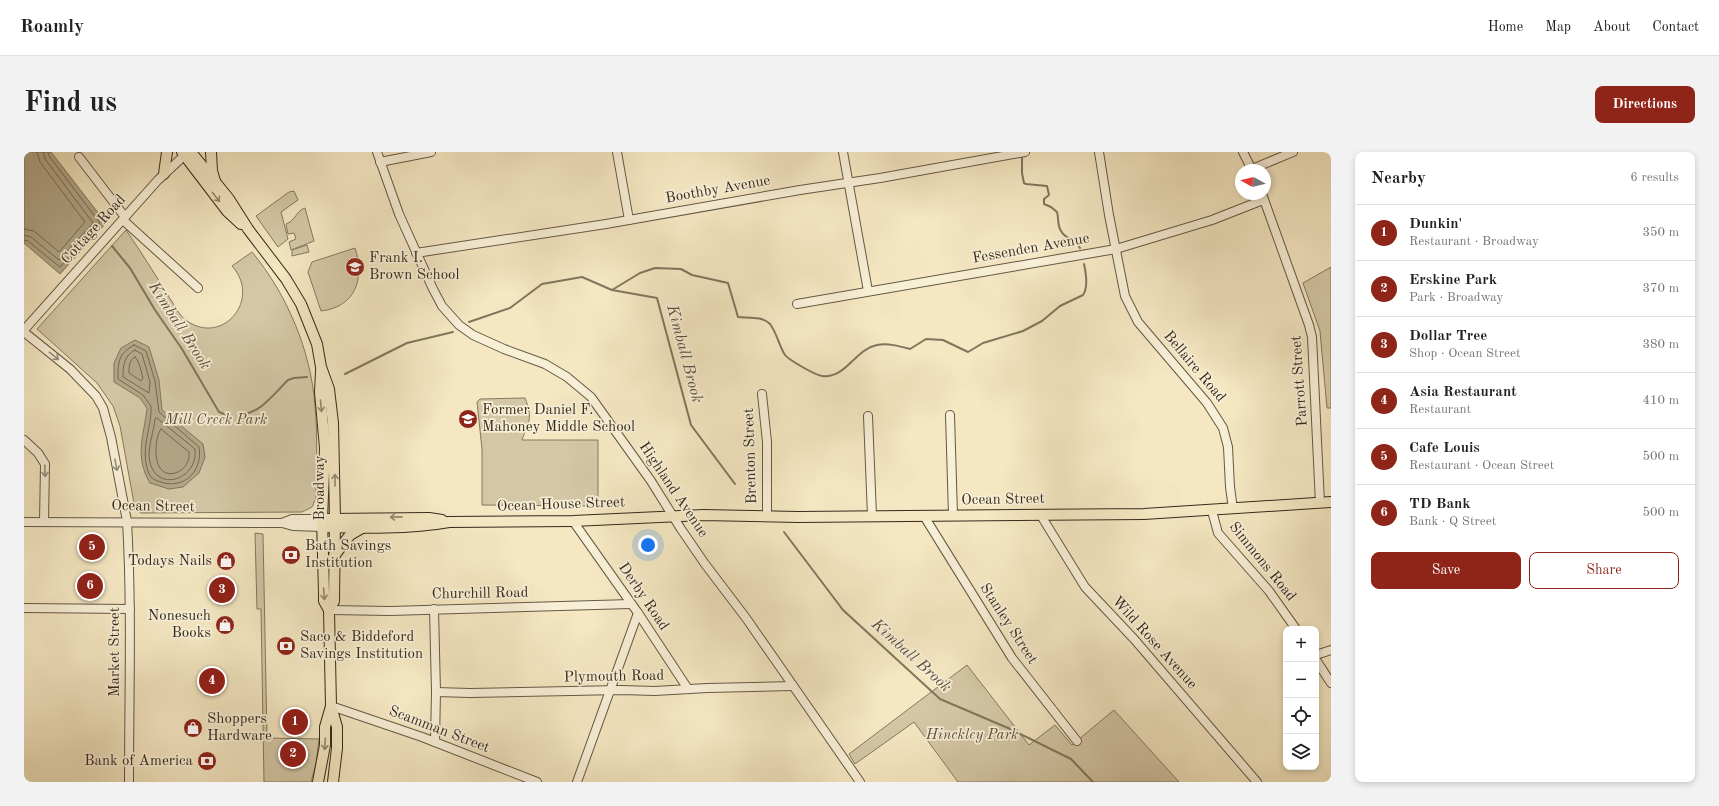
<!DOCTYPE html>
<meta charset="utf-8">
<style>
body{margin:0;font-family:"Old Standard TT",serif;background:#f2f2f2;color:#202124}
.controls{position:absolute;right:12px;bottom:12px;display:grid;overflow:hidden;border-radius:8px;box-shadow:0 2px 6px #0003}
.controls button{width:36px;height:36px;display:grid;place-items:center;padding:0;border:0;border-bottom:1px solid #e0e0e0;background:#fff;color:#202124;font:20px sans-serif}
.compass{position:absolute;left:1211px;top:12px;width:36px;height:36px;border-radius:50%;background:#fff;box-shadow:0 2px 6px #0003;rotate:278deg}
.you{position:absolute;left:624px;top:393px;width:14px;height:14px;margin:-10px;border:3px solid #fff;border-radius:50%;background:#1a73e8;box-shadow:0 0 0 6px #1a73e833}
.badge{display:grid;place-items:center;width:26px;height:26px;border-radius:50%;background:#8f2418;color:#fff;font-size:13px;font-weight:700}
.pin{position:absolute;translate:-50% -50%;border:2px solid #fff;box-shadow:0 1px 4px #0006}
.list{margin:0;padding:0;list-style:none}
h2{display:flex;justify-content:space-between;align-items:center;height:52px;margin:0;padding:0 16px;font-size:17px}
h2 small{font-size:13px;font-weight:400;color:#757577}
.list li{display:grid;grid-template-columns:26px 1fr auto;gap:12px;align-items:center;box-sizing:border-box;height:56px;padding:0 16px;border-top:1px solid #e0e0e0}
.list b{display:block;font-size:15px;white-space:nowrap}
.list p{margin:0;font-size:13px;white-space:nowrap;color:#757577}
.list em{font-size:13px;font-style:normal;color:#757577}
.actions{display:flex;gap:8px;padding:12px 16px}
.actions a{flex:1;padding:9px 0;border:1px solid #8f2418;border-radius:8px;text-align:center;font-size:14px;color:#8f2418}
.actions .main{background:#8f2418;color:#fff}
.icon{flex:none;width:22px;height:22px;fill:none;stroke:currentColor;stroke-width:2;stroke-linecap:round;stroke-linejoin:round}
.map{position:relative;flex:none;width:1307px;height:630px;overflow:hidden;border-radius:8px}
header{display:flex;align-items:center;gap:24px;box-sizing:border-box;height:56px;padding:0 20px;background:#fff;border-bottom:1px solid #e0e0e0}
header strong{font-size:19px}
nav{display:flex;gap:22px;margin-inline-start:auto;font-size:14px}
.intro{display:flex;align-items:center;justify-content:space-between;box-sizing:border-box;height:96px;padding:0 24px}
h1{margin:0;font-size:28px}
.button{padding:10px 18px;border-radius:8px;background:#8f2418;color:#fff;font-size:14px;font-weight:700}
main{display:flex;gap:24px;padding:0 24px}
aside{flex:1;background:#fff;border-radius:8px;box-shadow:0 2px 6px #0003}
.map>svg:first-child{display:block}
.green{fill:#d4c7a6;stroke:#847860}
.water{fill:#b3a789;stroke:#81755d}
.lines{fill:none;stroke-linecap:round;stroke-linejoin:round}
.shore{stroke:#746852;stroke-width:1}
.stream{stroke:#81755d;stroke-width:2}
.minor-casing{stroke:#655945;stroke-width:10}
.major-casing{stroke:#352a1b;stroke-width:12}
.minor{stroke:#f8efd7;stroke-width:8}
.major{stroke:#f4e7c2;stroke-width:10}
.oneway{stroke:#94886e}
.oneway2{stroke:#968c79}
.labels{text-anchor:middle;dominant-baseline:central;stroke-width:3.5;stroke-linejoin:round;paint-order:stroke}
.street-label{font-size:15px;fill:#352a1b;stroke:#f8efd7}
.poi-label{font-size:15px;fill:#352a1b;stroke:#f8efd7;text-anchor:start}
.park-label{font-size:15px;font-style:italic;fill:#5d513e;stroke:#f8efd7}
.water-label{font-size:16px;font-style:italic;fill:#5b503c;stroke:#f8efd7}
</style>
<header>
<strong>Roamly</strong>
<nav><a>Home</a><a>Map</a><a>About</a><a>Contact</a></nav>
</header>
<div class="intro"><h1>Find us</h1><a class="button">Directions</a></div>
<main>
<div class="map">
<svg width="1307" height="630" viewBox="0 0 1307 630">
<rect width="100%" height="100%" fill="#f4e7c2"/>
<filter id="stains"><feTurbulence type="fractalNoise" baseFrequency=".005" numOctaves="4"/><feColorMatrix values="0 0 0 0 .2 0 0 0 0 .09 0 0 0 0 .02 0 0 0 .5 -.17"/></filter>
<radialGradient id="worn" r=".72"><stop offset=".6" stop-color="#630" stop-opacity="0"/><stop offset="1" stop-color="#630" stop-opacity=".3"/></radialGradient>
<g class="green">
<polygon points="270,39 274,48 257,60 264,87 254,95 232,64 265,40"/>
<path d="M281,56L290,89L267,98L265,90L272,87L270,81L264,82L262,72C271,69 273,58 281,56Z"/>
<path d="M102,78C117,100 131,122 145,145C150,152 155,164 163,169C199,194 238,147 208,114L228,100C263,142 287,199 291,254C294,284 292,315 292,346L288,355L278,360L117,361L111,357L96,274L89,254L73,231L13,177Z"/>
<polygon points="283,93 285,100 268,104 268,98"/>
<path d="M331,96C341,126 332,155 297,159L284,120L288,110Z"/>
<polygon points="1307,115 1307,256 1303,256 1296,179 1279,131"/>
<path d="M501,246C509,266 505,269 498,288H574V354L458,353V297L453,250L456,247Z"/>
<polygon points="231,381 239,382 243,586 295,587 292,612 287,630 240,630 237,457 233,457"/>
<polygon points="943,513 1005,593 1031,573 1048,593 1090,558 1155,630 934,630 890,570 831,612 825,602"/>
</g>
<g class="water">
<polygon points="0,0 27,0 82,71 36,122 0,91"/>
<path d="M111,188L125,195L135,228L138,258L179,292L181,305L175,321L159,335L145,337L126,331C110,304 120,284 123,256L116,246L90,230V211L97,196Z"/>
</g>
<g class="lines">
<g class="shore">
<polyline points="0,77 10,79 35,100 61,70 16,10 13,0"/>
<polyline points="0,83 7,85 35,108 69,71 21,7 19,0"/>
<polyline points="0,88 4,89 36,115 76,71 25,4 24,0"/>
<path d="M110,193L122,199L131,229L135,260L175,295C179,318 161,338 137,330C130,328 126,326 124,319C116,296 128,276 127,254L119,243L94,227C94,210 94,202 110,193Z"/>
<path d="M111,198L118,202L126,230L125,241L99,225C99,213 100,204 111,198Z"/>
<path d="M111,205C116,210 117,220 119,226L117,229L105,221C105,215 105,208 111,205Z"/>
<path d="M133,266L171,297C175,329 128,343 125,304C125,291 130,279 131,267Z"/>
<path d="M137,277L165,300C168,322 131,336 132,298C132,292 133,282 137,277Z"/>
</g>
<g class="stream">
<path d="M998,6V21L1000,31L1002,32L1023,34L1025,43L1020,47V52L1027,55L1033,60C1035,67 1033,73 1037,79C1042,88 1051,86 1056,96"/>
<polyline points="88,94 106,116 131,158 158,197 195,260 205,264"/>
<path d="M588,138L616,121L631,116L657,117L668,123L704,131L714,165C724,166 739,164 746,172C753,181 755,194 761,203C765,208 791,223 798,224C822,227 831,197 853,193C864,191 875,194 886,197L902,187L919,188L944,200L959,191L999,179L1018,169L1036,154L1059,143C1064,136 1062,121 1060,112"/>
<polyline points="445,170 486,156 518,132 558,125 588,138 633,146 667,273 711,332"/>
<polyline points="321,222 383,191 429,180"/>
<path d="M215,263C237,261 249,243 264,228L270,226L283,225"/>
<polyline points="760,380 819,458 916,547 984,576 1047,607 1069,630"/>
</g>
<g class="minor-casing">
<g id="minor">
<polyline points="353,0 375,62 409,137 418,154 435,173 449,183 480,197 521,212 543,225 567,245 627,329 657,377 681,412 722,466 836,630"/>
<polyline points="593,0 605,68"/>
<polyline points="819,0 844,139"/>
<polyline points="1075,0 1085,63 1101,144 1114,170 1183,251 1199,276 1204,295 1206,335 1209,357"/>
<polyline points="1219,0 1228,18"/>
<polyline points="55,5 101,65"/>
<polyline points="356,10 407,0"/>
<polyline points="1228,17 1269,0"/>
<polyline points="1238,42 1285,173 1288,185 1296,351"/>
<polyline points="99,68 174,136"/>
<polyline points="392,101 582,72 776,38 856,26 1001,0"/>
<polyline points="773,152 1092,97 1188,68 1239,48"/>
<polyline points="0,178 134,28 164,0"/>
<path d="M0,180L46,217L72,244L79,256L87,285L103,369C108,456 105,543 105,630"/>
<polyline points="738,242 743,290 743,365"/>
<polyline points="926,263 929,363"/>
<polyline points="844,264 848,364"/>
<polyline points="0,288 14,301 21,312 20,370"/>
<polyline points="1188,359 1194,381 1245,439 1272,477"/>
<polyline points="1016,362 1061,435 1110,487 1233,630"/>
<polyline points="900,364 988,506 1053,589"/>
<polyline points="549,369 614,461 664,537"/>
<polyline points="0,370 258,371 269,374 298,375"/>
<polyline points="258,371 268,367 298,367"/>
<polyline points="0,456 106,457"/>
<polyline points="410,457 412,540 411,590"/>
<polyline points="305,458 366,459 607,452"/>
<polyline points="1292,503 1307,498"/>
<polyline points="1292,508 1307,531"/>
<polyline points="412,540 446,541 597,538 631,539 683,536 769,534"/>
<polyline points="307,554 398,585 513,630"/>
<polyline points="553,630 614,461"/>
</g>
</g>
<g class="major-casing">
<g id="major">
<polyline points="158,0 203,59 217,72"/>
<polyline points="167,0 205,47 224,77 262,127 277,152 293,192 297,215 305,237 309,271 311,367 310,449 305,458"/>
<polyline points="187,0 188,19 191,29"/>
<polyline points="140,22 143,0"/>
<polyline points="304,367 405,366 418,368"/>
<path d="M298,375C338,376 386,377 425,370L549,369L679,363L774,365L1120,362L1307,350"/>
<polyline points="310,404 326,383 338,376"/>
<polyline points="307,554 313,575 313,596 309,630"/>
<polyline points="294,630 301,593 301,575 307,554 305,458 300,449 300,441 298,367 301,296 296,240 297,219"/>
</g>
</g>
<use href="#minor" class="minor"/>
<use href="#major" class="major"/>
</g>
<defs><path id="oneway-shaft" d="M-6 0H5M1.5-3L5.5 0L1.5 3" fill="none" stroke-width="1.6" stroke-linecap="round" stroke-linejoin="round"/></defs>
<g class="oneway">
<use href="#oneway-shaft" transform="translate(192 45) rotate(52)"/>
<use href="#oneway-shaft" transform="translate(297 254) rotate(85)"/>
<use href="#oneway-shaft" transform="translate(311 328) rotate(-90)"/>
<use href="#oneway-shaft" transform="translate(372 365) rotate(179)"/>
<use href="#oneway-shaft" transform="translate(300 442) rotate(86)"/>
<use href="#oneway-shaft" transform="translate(301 592) rotate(93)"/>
</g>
<g class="oneway2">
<use href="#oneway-shaft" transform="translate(30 204) rotate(39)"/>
<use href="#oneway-shaft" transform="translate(92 313) rotate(79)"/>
<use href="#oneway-shaft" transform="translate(21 319) rotate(88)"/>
</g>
<defs>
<g id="school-disc" transform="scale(1)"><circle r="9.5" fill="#8f2418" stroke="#f8efd7"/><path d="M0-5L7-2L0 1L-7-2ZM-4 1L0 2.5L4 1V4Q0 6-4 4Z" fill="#fff"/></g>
<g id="bank-disc" transform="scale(1)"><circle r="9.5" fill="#8f2418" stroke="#f8efd7"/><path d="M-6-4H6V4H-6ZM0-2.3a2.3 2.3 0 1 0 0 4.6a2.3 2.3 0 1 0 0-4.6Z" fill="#fff"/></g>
<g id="shop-disc" transform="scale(1)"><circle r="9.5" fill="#8f2418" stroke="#f8efd7"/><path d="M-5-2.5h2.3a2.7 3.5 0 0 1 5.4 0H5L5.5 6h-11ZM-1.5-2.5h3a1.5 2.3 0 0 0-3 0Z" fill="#fff"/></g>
</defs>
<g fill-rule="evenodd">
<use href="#school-disc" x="331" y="115"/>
<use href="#school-disc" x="444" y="267"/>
<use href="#bank-disc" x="267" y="403"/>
<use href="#shop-disc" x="202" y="409"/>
<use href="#shop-disc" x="201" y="473"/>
<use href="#bank-disc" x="262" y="494"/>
<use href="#shop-disc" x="169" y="576"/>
<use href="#bank-disc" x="183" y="609"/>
</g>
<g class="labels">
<g class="street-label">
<text transform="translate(694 38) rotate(-10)">Boothby Avenue</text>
<text transform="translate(70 78) rotate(-48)">Cottage Road</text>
<text transform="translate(1007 97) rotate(-10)">Fessenden Avenue</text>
<text transform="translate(1170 215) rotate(50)">Bellaire Road</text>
<text transform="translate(1276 229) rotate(-94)">Parrott Street</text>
<text transform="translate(727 304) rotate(-92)">Brenton Street</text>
<text transform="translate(296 336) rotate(-90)">Broadway</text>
<text transform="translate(649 338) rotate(56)">Highland Avenue</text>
<text transform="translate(979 348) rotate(-1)">Ocean Street</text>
<text transform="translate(537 353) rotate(-2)">Ocean House Street</text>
<text transform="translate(129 355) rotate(1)">Ocean Street</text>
<text transform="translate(1238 410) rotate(51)">Simmons Road</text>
<text transform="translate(456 442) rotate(-1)">Churchill Road</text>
<text transform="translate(619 445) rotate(56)">Derby Road</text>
<text transform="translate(984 472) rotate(57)">Stanley Street</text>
<text transform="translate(1130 491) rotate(48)">Wild Rose Avenue</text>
<text transform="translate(91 500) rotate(-90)">Market Street</text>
<text transform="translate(590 525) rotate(-1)">Plymouth Road</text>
<text transform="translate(415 578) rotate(21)">Scamman Street</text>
</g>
<g class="poi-label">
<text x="345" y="106">Frank I.<tspan x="345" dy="17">Brown School</tspan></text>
<text x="458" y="258">Former Daniel F.<tspan x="458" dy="17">Mahoney Middle School</tspan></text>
<text x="281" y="394">Bath Savings<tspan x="281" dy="17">Institution</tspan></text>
<text x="188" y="409" text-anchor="end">Todays Nails</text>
<text x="187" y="464" text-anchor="end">Nonesuch<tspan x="187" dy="17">Books</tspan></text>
<text x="276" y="485">Saco &amp; Biddeford<tspan x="276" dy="17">Savings Institution</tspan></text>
<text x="183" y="567">Shoppers<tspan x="183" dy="17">Hardware</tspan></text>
<text x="169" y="609" text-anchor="end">Bank of America</text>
</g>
<g class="park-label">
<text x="192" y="268">Mill Creek Park</text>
<text x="948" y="583">Hinckley Park</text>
</g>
<g class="water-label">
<text transform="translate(155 174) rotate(57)">Kimball Brook</text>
<text transform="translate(660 202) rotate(75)">Kimball Brook</text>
<text transform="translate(887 504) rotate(42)">Kimball Brook</text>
</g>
</g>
<rect width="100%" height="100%" filter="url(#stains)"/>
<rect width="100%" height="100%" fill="url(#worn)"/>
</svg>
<div class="controls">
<button>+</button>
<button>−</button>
<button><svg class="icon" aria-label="locate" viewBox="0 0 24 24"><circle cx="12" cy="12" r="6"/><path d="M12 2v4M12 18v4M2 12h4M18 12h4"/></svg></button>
<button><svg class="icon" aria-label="layers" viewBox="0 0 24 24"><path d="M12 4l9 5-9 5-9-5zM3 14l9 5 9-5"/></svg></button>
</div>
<svg class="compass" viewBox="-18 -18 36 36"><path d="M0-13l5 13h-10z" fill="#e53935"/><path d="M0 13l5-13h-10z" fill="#757577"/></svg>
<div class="you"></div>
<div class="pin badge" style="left:271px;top:570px">1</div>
<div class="pin badge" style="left:269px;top:602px">2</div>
<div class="pin badge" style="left:198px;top:438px">3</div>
<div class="pin badge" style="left:188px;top:529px">4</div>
<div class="pin badge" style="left:68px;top:395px">5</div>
<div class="pin badge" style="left:66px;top:434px">6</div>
</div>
<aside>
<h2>Nearby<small>6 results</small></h2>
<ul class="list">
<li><span class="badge">1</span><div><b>Dunkin'</b><p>Restaurant · Broadway</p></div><em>350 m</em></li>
<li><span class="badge">2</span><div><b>Erskine Park</b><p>Park · Broadway</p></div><em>370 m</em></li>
<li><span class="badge">3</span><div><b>Dollar Tree</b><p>Shop · Ocean Street</p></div><em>380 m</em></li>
<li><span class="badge">4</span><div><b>Asia Restaurant</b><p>Restaurant</p></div><em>410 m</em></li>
<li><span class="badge">5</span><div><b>Cafe Louis</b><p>Restaurant · Ocean Street</p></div><em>500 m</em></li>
<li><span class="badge">6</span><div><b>TD Bank</b><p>Bank · Q Street</p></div><em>500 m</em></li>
</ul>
<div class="actions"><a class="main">Save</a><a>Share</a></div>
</aside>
</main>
